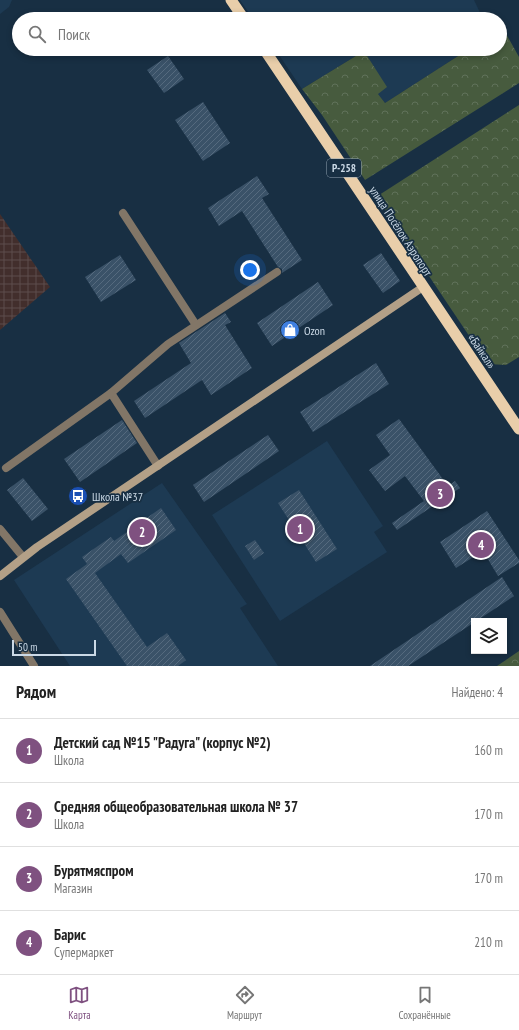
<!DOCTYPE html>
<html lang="ru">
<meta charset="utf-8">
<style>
body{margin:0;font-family:"PT Sans Narrow",sans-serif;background:#f2f2f2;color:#222}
.controls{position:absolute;right:12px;bottom:12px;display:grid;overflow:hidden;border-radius:0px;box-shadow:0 2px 6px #0003}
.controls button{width:36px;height:36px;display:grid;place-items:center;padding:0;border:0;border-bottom:1px solid #e0e0e0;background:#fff;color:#222;font:20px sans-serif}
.scale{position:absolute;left:12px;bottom:10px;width:84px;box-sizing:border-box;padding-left:4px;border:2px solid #cbd9e6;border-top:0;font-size:11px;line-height:14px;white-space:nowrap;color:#cbd9e6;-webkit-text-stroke:3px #182f43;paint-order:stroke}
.you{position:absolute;left:250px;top:270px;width:14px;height:14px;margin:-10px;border:3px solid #fff;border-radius:50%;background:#1a73e8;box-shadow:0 0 0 6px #1a73e833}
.badge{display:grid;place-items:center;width:26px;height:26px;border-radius:50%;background:#7f5180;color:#fff;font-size:13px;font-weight:700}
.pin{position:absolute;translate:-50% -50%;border:2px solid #fff;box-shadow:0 1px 4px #0006}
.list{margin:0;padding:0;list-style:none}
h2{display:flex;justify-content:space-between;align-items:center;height:52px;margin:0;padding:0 16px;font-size:17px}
h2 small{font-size:13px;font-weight:400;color:#767676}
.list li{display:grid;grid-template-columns:26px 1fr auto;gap:12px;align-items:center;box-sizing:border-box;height:64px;padding:0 16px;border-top:1px solid #e0e0e0}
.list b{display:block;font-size:15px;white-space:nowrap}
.list p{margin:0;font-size:13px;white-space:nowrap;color:#767676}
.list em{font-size:13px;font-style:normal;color:#767676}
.icon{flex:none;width:22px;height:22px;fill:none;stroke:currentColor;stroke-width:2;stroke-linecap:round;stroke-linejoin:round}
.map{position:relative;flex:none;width:519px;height:666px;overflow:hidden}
.search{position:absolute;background:#fff;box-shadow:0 2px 6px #0003;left:12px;right:12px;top:12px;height:44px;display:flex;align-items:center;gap:10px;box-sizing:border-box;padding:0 14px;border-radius:22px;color:#767676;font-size:15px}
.sheet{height:308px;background:#fff}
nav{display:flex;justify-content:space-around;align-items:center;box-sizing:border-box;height:56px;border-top:1px solid #e0e0e0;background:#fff;font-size:11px;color:#767676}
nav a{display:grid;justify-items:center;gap:2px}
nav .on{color:#7f5180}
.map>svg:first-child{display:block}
.built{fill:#1d3a53}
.industrial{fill:url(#industrial-grid)}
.park{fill:url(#park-crowns)}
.building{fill:url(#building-hatch)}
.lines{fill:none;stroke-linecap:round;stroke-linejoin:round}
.minor{stroke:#827667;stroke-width:8}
.secondary{stroke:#b3a087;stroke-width:8}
.trunk{stroke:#e9ceaa;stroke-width:11}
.labels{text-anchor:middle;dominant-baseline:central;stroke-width:3.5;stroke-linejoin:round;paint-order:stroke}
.shield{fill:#182f43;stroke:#95a6b5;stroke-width:1}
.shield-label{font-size:11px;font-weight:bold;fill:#cbd9e6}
.street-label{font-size:12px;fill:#cbd9e6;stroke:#182f43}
.poi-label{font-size:12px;fill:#cbd9e6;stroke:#182f43;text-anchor:start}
</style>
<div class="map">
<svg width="519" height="666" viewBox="0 0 519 666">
<defs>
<pattern id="industrial-grid" width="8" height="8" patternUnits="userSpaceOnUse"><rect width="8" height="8" fill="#422e2c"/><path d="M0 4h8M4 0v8" fill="none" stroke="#5c4c4b"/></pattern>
<pattern id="park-crowns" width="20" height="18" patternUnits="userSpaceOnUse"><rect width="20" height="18" fill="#475b3e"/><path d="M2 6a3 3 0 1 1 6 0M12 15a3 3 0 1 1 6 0" fill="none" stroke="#60725a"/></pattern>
<pattern id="building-hatch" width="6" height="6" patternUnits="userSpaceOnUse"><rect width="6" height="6" fill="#3a5268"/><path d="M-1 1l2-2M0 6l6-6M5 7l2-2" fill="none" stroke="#556a7e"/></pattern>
</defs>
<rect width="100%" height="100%" fill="#182f43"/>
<g class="built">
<polygon points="0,0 12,0 9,7 0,14"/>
<polygon points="240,0 474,0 483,19 253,19"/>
<polygon points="275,49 469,49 385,103 377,93 386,87 364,51 302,89"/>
<polygon points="327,441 383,526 374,532 387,552 280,621 212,515"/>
<polygon points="162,483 247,604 240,608 278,666 70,666 14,580"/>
</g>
<polygon class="industrial" points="0,214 50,287 0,330"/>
<g class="park">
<polygon points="505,32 519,57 519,83 365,180 322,115 302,89 364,51 387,87 378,94 385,103 469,49 500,49 500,33"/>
<polygon points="519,105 519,357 506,365 488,364 376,197"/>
<polygon points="519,651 519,666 497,666"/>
</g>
<g class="building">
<polygon points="168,56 184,79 164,93 147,70"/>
<polygon points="203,102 230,143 203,161 175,120"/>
<polygon points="257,176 269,194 262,198 302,260 282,273 282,269 278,267 242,211 219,226 208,208"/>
<polygon points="381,253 400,281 383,293 363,265"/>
<polygon points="120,255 136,280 101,302 85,277"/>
<polygon points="318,282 333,305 272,346 257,323"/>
<polygon points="225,313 231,322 225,325 252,368 211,395 202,380 145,418 134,401 191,363 179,343"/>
<polygon points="376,363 389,384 313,432 300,412"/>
<polygon points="399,419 448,486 455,481 460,488 397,530 392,523 424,501 405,476 385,491 369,470 390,455 376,435"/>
<polygon points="122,420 137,443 80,482 64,459"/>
<polygon points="268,435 279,451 204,502 193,485"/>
<polygon points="23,478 48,509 32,521 7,490"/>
<polygon points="299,490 337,549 316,562 278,503"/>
<polygon points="161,508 176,530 128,563 121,554 95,573 147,647 167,633 186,660 178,666 127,666 66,579 87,564 82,557 111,537 114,541"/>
<polygon points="487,511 519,560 519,563 498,576 483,551 456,568 440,542"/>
<polygon points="255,540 264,553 254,560 245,546"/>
<polygon points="502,577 514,596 408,666 370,666"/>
</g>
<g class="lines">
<g class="minor">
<polyline points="123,213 196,325"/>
<polyline points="158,466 111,393 168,344 277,272"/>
<polyline points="6,468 111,393"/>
<polyline points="0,529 23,557"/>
<polyline points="0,612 34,666"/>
</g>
<polyline class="secondary" points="0,576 37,547 423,287"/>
<g class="trunk">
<polyline points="231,0 244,19"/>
<polyline points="264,49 519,429"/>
</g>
</g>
<defs>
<g id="shop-disc" transform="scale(1)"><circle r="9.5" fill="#3f7fe0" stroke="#182f43"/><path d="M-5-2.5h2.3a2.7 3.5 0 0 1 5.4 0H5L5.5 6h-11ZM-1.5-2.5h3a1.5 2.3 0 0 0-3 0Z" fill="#fff"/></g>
<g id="bus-disc" transform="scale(1)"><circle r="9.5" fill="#1a4fb4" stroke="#182f43"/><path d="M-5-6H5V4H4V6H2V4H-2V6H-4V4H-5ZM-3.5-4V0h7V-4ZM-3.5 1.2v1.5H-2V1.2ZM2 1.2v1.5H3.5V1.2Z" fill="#fff"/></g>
</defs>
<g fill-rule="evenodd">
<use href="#shop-disc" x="290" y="330"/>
<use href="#bus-disc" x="78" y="496"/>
</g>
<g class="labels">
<rect class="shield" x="327" y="159" width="34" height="18" rx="3"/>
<g class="shield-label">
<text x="344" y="168">Р-258</text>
</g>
<g class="street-label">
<text transform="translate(401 231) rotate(57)">улица Посёлок Аэропорт</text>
<text transform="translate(482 351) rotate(56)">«Байкал»</text>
</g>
<g class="poi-label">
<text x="304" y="330">Ozon</text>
<text x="92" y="496">Школа №37</text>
</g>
</g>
</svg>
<div class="controls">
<button><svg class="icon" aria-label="layers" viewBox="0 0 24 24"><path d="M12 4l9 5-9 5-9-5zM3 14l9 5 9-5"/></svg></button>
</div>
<div class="scale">50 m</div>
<div class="you"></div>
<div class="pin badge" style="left:300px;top:529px">1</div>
<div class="pin badge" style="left:142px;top:532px">2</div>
<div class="pin badge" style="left:440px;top:494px">3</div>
<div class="pin badge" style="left:481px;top:545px">4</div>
<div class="search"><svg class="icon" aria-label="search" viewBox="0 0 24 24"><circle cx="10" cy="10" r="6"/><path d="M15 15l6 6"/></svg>Поиск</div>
</div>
<section class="sheet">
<h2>Рядом<small>Найдено: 4</small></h2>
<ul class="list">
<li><span class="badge">1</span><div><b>Детский сад №15 &quot;Радуга&quot; (корпус №2)</b><p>Школа</p></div><em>160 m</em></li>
<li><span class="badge">2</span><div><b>Средняя общеобразовательная школа № 37</b><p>Школа</p></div><em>170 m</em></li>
<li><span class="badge">3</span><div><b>Бурятмяспром</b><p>Магазин</p></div><em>170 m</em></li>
<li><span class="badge">4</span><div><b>Барис</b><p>Супермаркет</p></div><em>210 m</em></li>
</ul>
</section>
<nav>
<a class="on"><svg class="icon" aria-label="map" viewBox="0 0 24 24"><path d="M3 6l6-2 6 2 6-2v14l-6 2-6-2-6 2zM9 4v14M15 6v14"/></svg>Карта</a>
<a><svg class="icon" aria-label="directions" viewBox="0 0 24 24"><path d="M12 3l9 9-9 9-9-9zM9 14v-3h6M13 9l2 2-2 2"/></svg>Маршрут</a>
<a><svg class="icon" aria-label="saved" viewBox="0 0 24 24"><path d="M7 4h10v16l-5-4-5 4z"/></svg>Сохранённые</a>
</nav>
